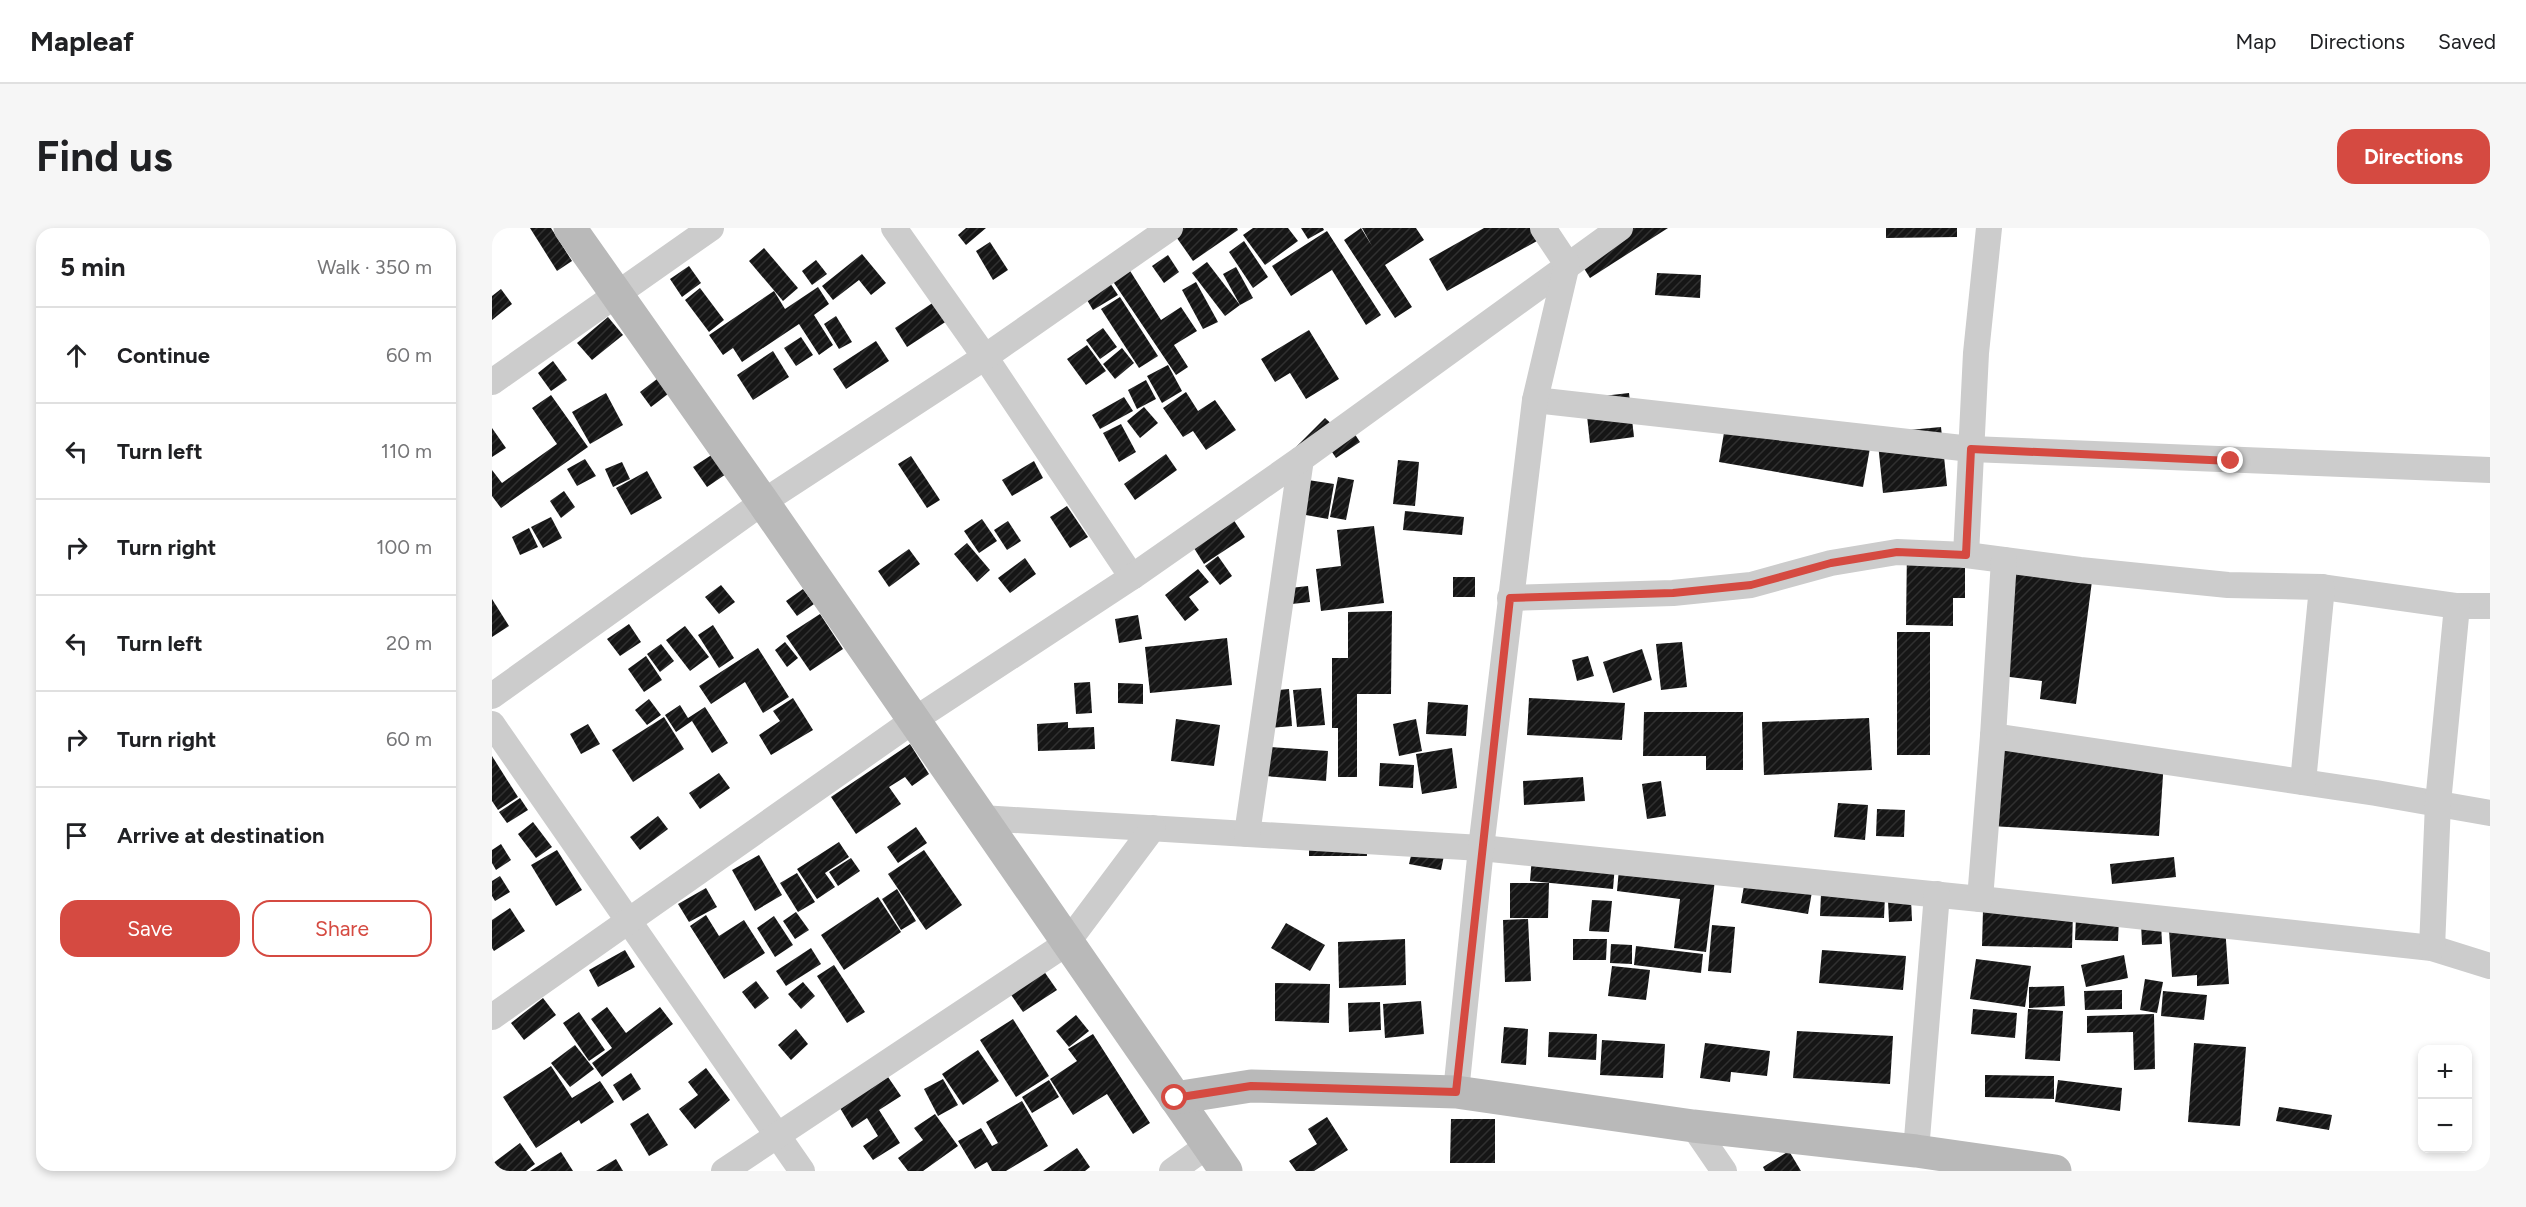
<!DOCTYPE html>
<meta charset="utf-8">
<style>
body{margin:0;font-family:Figtree,sans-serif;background:#f6f6f6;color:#202124}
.controls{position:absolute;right:18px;bottom:18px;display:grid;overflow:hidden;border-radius:12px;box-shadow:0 3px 9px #0003}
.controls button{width:54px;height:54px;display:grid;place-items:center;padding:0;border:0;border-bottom:2px solid #e0e0e0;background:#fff;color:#202124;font:30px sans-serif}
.stop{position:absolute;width:18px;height:18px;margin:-14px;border:4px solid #d54a41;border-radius:50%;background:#fff}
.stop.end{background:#d54a41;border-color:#fff;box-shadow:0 2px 6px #0008}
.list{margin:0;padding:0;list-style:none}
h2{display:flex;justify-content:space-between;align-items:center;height:78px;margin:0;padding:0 24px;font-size:26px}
h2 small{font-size:20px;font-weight:400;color:#757577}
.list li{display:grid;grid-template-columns:39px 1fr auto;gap:18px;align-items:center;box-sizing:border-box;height:96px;padding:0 24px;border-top:2px solid #e0e0e0}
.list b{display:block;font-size:22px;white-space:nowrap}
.list em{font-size:20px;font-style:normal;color:#757577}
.actions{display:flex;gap:12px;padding:18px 24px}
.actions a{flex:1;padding:14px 0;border:2px solid #d54a41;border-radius:18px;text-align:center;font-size:21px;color:#d54a41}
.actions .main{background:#d54a41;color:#fff}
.icon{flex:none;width:33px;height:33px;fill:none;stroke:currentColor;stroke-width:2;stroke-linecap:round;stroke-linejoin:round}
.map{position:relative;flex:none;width:1998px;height:943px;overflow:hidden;border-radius:18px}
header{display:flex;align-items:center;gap:36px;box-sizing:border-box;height:84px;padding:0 30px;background:#fff;border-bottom:2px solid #e0e0e0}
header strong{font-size:28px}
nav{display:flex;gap:33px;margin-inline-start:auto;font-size:21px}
.intro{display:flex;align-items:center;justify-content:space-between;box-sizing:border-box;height:144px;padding:0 36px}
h1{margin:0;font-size:42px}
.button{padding:15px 27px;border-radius:18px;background:#d54a41;color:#fff;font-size:21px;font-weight:700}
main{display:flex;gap:36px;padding:0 36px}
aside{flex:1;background:#fff;border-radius:18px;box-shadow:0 3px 9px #0003}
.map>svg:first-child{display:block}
.building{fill:url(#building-hatch)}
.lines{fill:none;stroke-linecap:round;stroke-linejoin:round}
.street{stroke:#ccc;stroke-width:26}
.secondary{stroke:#b9b9b9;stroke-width:33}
.route{stroke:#d54a41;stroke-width:8}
</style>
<header>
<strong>Mapleaf</strong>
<nav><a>Map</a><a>Directions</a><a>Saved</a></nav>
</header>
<div class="intro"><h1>Find us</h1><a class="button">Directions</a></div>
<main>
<aside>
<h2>5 min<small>Walk · 350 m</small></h2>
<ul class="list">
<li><svg class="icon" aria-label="ahead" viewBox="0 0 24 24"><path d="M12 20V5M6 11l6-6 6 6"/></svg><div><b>Continue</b></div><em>60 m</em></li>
<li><svg class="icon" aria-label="left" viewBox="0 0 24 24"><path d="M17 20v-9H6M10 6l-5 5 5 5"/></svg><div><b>Turn left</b></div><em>110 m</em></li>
<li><svg class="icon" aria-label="right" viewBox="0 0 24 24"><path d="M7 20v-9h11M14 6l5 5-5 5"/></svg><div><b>Turn right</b></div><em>100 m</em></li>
<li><svg class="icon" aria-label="left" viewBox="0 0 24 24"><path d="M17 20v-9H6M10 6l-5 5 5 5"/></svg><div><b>Turn left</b></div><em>20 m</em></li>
<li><svg class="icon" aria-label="right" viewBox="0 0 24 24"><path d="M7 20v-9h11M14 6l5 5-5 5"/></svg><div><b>Turn right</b></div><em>60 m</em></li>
<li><svg class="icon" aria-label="arrive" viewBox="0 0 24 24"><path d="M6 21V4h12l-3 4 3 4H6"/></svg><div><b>Arrive at destination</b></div></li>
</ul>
<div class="actions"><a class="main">Save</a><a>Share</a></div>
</aside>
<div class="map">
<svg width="1998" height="943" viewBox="0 0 1998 943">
<defs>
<pattern id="building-hatch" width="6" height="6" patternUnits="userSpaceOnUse" patternTransform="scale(1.5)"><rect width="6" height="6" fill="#161616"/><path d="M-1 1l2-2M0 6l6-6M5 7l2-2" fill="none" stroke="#303030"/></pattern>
</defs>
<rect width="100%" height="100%" fill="#fff"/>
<g class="building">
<polygon points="38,0 59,0 80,33 65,43"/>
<polygon points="474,0 494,0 474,17 466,7"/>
<polygon points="684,0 745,0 746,2 701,33 680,3"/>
<polygon points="761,0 796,0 806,13 773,37 751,7"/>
<polygon points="809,0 831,0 832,2 816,11"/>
<polygon points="869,0 880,18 870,0 924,0 932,12 893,37 920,79 903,90 852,12"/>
<polygon points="992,0 1038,0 1045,13 955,63 937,31"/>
<polygon points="1113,0 1176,0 1098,50 1080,21"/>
<polygon points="1394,0 1465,0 1465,9 1394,10"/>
<polygon points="835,3 889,87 874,97 840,42 799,68 780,38"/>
<polygon points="752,13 776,49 761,60 737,24"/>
<polygon points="498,14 516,42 501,52 484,23"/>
<polygon points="272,20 306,60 291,73 257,33"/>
<polygon points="370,26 394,55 379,67 367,52 341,72 330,58"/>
<polygon points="676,27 687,44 672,55 660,38"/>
<polygon points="324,32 335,46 320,57 310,43"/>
<polygon points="715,34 748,77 733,88 700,45"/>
<polygon points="197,38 209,55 190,69 178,51"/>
<polygon points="635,38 669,92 689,79 705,103 682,117 696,139 684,147 618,49"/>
<polygon points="744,39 761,70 748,77 731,46"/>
<polygon points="1165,45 1209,47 1208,70 1163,67"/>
<polygon points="616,52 626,67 601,82 592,67"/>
<polygon points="704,54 726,94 711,101 690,62"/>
<polygon points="326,59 337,76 322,87 341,117 327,127 307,96 250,134 241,120 231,127 217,107 282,63 293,81"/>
<polygon points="208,60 232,92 217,104 193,72"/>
<polygon points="9,61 20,76 0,92 0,68"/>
<polygon points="628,69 666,128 647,140 609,81"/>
<polygon points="448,70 461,89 415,119 403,100"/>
<polygon points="344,88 360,114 347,121 332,96"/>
<polygon points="116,89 131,107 100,132 85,115"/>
<polygon points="611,100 625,119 608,131 594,112"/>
<polygon points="817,102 847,151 814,171 798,145 783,154 769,131"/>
<polygon points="309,109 321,127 304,138 292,120"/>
<polygon points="384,113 397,133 354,161 341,141"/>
<polygon points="595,117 614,143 594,157 575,131"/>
<polygon points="630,120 642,135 623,151 611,136"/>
<polygon points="281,123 297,149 261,172 245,147"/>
<polygon points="61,133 75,152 59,163 46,145"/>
<polygon points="676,137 690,163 670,175 655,148"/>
<polygon points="165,151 176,166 159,179 148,164"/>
<polygon points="654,152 664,171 645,181 636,162"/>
<polygon points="694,164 706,183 723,172 744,202 714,222 701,203 691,209 671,180"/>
<polygon points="114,165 131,197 98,216 80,184"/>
<polygon points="1137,165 1142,209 1098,215 1093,170"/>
<polygon points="59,167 96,219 9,280 0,268 0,242 10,255 65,216 40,180"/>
<polygon points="632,169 641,183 608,201 600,187"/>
<polygon points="652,179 666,195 648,210 635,193"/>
<polygon points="833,190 844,200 797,226"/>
<polygon points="1234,193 1378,220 1371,259 1227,234"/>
<polygon points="629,196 644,224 627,234 611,205"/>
<polygon points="858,199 868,214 844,230 834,215"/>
<polygon points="1449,199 1455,258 1391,265 1385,205"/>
<polygon points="0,200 14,220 0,229"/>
<polygon points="221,226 234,246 215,259 201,239"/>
<polygon points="674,226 685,242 643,272 632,256"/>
<polygon points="419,228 448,272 435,280 406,236"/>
<polygon points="93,231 104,248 85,258 75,241"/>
<polygon points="906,232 927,234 923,278 901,276"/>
<polygon points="542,233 551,250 520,268 510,252"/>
<polygon points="130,234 138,251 121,259 113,241"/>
<polygon points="155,243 170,270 139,287 124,260"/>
<polygon points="846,249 862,252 854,292 838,289"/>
<polygon points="803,250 842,256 836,291 797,284"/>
<polygon points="72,263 83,279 69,290 58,273"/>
<polygon points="575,278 596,309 578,320 558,289"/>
<polygon points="913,283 972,289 970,307 911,302"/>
<polygon points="59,289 70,310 51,320 39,299"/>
<polygon points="490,291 505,313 487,325 472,303"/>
<polygon points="741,291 753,309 712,336 700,317"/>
<polygon points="516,293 529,313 515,322 502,302"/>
<polygon points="882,298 892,375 829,383 824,341 849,338 845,302"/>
<polygon points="37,300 46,319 28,327 20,309"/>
<polygon points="475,315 498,342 485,354 462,326"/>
<polygon points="1415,320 1473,320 1473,370 1461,370 1461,398 1414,397"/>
<polygon points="417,321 428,336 397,359 386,343"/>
<polygon points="726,328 740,348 728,357 713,338"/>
<polygon points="533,330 544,346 518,365 506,350"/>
<polygon points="706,341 717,354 697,369 707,382 693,393 673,367"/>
<polygon points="1524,344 1600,353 1584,476 1548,471 1550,453 1510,448"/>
<rect x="961" y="349" width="22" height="20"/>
<polygon points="229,357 243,374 227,386 213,369"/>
<polygon points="816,358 818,374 791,377 789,361"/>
<polygon points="311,361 322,376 305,388 294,373"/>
<polygon points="0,371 17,398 0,409"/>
<polygon points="900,383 899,466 865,466 865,549 846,549 846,500 840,500 840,430 856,430 856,384"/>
<polygon points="328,386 351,421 318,443 294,408"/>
<polygon points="646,387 650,411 627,415 623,391"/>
<polygon points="137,396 149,414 128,428 115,411"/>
<polygon points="221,397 242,430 227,440 206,407"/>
<polygon points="193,398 217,429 198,443 174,412"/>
<rect x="1405" y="404" width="33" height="123"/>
<polygon points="735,410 740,457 658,465 653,419"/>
<polygon points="293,414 306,430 295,439 283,422"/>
<polygon points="1190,414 1195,459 1169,462 1164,416"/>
<polygon points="169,416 182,433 168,444 155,426"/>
<polygon points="266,420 297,469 271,485 253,454 219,476 207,458"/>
<polygon points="1150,421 1160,452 1121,465 1111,434"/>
<polygon points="154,428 170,452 152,464 136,441"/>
<polygon points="1096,428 1102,448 1085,453 1080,432"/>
<polygon points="598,454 600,485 584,486 582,455"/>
<polygon points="626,455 651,456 651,476 626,475"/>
<polygon points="829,460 833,497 805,499 801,462"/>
<polygon points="797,461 800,498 778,500 774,463"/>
<polygon points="301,470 321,502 279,527 267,507 288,493 281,483"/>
<polygon points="1037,470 1133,475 1130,512 1035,507"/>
<polygon points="157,471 169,487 155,497 143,482"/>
<polygon points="936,474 976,477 974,508 934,506"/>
<polygon points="188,477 196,490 213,479 236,515 220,525 200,493 184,504 173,487"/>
<polygon points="1152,484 1251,484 1251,542 1214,542 1214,528 1151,528"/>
<polygon points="172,489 192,521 141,554 120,522"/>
<polygon points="1377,490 1380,542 1272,547 1270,494"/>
<polygon points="684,491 728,497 722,538 679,533"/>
<polygon points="924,491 930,523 907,528 901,496"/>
<polygon points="576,494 576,500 602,499 603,521 546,523 545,496"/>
<polygon points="96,496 108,516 89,526 78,506"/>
<polygon points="418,516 437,546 420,558 413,549 397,559 409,576 364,606 339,569"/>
<polygon points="763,518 836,523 834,553 761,547"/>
<polygon points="960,520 965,560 930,566 924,526"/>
<polygon points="1504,522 1672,532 1667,608 1499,598"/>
<polygon points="0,528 26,569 6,582 0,573"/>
<polygon points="888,535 922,537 921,560 887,558"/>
<polygon points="227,545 238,560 208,581 197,565"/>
<polygon points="1091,549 1093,573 1032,577 1031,553"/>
<polygon points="1169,553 1174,588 1155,591 1150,556"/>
<polygon points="28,570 36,582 15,595 7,584"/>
<polygon points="1346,575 1376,577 1373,612 1342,609"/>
<polygon points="1385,581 1413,582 1412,609 1384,608"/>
<polygon points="166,588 176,601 148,622 138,609"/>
<polygon points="41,594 60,619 44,630 26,606"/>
<polygon points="424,599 435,615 406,635 395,619"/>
<rect x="817" y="605" width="58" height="23"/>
<polygon points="923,611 954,618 949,642 917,636"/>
<polygon points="347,614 357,629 333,645 343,659 325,671 305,641"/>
<polygon points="9,616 19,632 4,642 0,635 0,622"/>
<polygon points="65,622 90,662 64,678 39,637"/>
<polygon points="432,622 470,677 434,702 396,646"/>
<polygon points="267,627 290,667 263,683 240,642"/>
<polygon points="1040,629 1123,637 1121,661 1038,653"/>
<polygon points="1682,629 1684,649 1620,656 1618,636"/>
<polygon points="359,630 368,643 346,658 337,644"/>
<polygon points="1127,641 1223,652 1214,724 1182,720 1188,671 1125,663"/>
<polygon points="305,645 323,674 306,684 288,655"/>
<polygon points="8,648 18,664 3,673 0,668 0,653"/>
<polygon points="1253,652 1320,664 1316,686 1249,675"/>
<polygon points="1018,655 1057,655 1056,690 1018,690"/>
<polygon points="214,660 225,679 197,694 186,676"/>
<polygon points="405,661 424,693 409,702 390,671"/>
<polygon points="1329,666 1393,668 1392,690 1328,688"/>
<polygon points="386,669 409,704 352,742 329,707"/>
<polygon points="1419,671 1420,693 1397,694 1396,672"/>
<polygon points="1100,672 1120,673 1117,704 1097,703"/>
<polygon points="18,680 33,703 2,723 0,720 0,692"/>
<polygon points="1491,682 1581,684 1580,720 1490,718"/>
<polygon points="304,684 317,702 303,711 291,693"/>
<polygon points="214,687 227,708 252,692 273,725 232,751 198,698"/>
<polygon points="282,688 301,717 283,729 265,700"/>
<polygon points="1584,689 1627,690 1626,713 1583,712"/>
<polygon points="1036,691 1039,753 1013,754 1011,692"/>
<polygon points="1669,694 1670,716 1650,717 1649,695"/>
<polygon points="794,695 833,717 818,743 779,720"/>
<polygon points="1220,697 1243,699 1239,745 1216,743"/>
<polygon points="1733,698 1737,756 1705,758 1705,747 1680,749 1677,702"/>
<polygon points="913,711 914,757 847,760 846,714"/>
<polygon points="1081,711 1115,711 1114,732 1081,732"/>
<polygon points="1119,716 1140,717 1140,736 1118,735"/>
<polygon points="1144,718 1211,726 1209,745 1142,737"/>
<polygon points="319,720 329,736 294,758 284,743"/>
<polygon points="133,722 143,739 106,759 97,742"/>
<polygon points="1330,722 1414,728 1411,762 1327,755"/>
<polygon points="1632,727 1636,750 1594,759 1589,737"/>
<polygon points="1484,731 1539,738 1533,779 1478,771"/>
<polygon points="342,737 373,784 355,795 325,748"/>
<polygon points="1120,738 1158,742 1154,772 1116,768"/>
<polygon points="549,739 565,762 531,784 515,761"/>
<polygon points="1653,751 1671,754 1665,785 1648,782"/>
<polygon points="264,753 277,770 263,781 250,764"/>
<polygon points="311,754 323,768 309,781 296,766"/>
<polygon points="783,755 838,756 837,795 783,793"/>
<polygon points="1572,758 1573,778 1537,780 1537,759"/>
<polygon points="1630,762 1630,781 1593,782 1592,763"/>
<polygon points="1671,763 1715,767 1712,792 1669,788"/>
<polygon points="51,770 64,787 32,812 19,795"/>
<polygon points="929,773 932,806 893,810 891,776"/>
<polygon points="888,774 889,802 857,804 856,775"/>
<polygon points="115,779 134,805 168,779 181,796 110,849 100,835 120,820 99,791"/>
<polygon points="1481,781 1525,785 1523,810 1479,806"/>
<polygon points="1536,781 1571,783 1568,833 1533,831"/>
<polygon points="87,784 113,822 97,833 71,795"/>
<polygon points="1662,786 1663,841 1642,842 1641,804 1595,805 1595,788"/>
<polygon points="584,787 597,803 577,819 564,803"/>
<polygon points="521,791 557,848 524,869 488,812"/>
<polygon points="1012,799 1036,801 1034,837 1009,835"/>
<polygon points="304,801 316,816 299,832 286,817"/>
<polygon points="1305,803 1401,808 1398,856 1301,850"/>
<polygon points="1057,804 1105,806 1104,832 1056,829"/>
<polygon points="601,806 658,895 641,906 615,866 581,887 558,851 585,833 576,821"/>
<polygon points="1110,812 1173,816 1171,850 1108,847"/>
<polygon points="1213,815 1278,823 1275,848 1239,844 1238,854 1208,850"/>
<polygon points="1702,815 1754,819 1748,898 1696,894"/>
<polygon points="83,817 102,841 78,859 59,835"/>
<polygon points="486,822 507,853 471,877 450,846"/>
<polygon points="59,838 80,870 108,853 122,874 89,896 87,892 44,920 11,869"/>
<polygon points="214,840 238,872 203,901 187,881 206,867 196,854"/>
<polygon points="139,845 149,861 131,873 121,857"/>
<polygon points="1493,847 1562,848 1562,871 1493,869"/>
<polygon points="396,849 409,868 387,882 408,915 381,932 371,918 386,908 375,890 360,900 348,880"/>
<polygon points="451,851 466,877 446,888 432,861"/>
<polygon points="557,852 567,869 540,885 530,869"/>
<polygon points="1566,852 1630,860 1628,883 1563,874"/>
<polygon points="530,873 556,918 514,943 500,943 495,934 483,941 466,913 489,900 500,918 506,915 494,894"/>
<polygon points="1787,879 1840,887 1837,902 1784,893"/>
<polygon points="156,885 176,917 157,928 138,896"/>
<polygon points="443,886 466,918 431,943 416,943 406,930 431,912 422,900"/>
<polygon points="835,889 856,922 822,943 804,943 797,933 825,916 816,901"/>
<polygon points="959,891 1003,891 1003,935 958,935"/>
<polygon points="28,915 43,936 34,943 0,943 0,936"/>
<polygon points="585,920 598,939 593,943 551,943"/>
<polygon points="1297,923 1309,943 1273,943 1271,939"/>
<polygon points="69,924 81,943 38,943"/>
<polygon points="124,931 131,943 104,943"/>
</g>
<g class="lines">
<g class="street">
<polyline points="402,0 493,129 640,349"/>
<polyline points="0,154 219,0"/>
<polyline points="1043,172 1479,221 1998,242"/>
<polyline points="1474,327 1484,125 1497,0"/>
<polyline points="1018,370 1181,365 1259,357 1339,335 1405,324 1474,327 1588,342 1736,357 1830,359 1965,378 1998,378"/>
<polyline points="0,468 271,274 493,129 678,0"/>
<polyline points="0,496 310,943"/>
<polyline points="1501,508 1884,565 1998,585"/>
<polyline points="1811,554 1830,359"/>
<polyline points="489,590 989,620 1488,671 1940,720 1998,738"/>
<polyline points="755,606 809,231"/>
<polyline points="1488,671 1501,508 1512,332"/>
<polyline points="1940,720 1946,575 1965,378"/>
<polyline points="0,789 422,492 640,349 809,231 1128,0"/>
<polyline points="964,864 989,620 1043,172 1075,36 1051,0"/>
<polyline points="1201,898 1232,943"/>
<polyline points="1424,923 1445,666"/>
<polyline points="232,943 575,715 661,600"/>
<polyline points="680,943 715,918"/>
</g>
<g class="secondary">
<polyline points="78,0 271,274 734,943"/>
<polyline points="683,870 759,858 964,864 1201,898 1424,923 1563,943"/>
</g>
</g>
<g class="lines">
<polyline class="route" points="683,870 759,858 964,864 1018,370 1181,365 1259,357 1339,335 1405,324 1474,327 1479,221 1739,233"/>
</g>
</svg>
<div class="controls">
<button>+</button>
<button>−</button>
</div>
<div class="stop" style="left:683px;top:870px"></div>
<div class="stop end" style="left:1739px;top:233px"></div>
</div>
</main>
